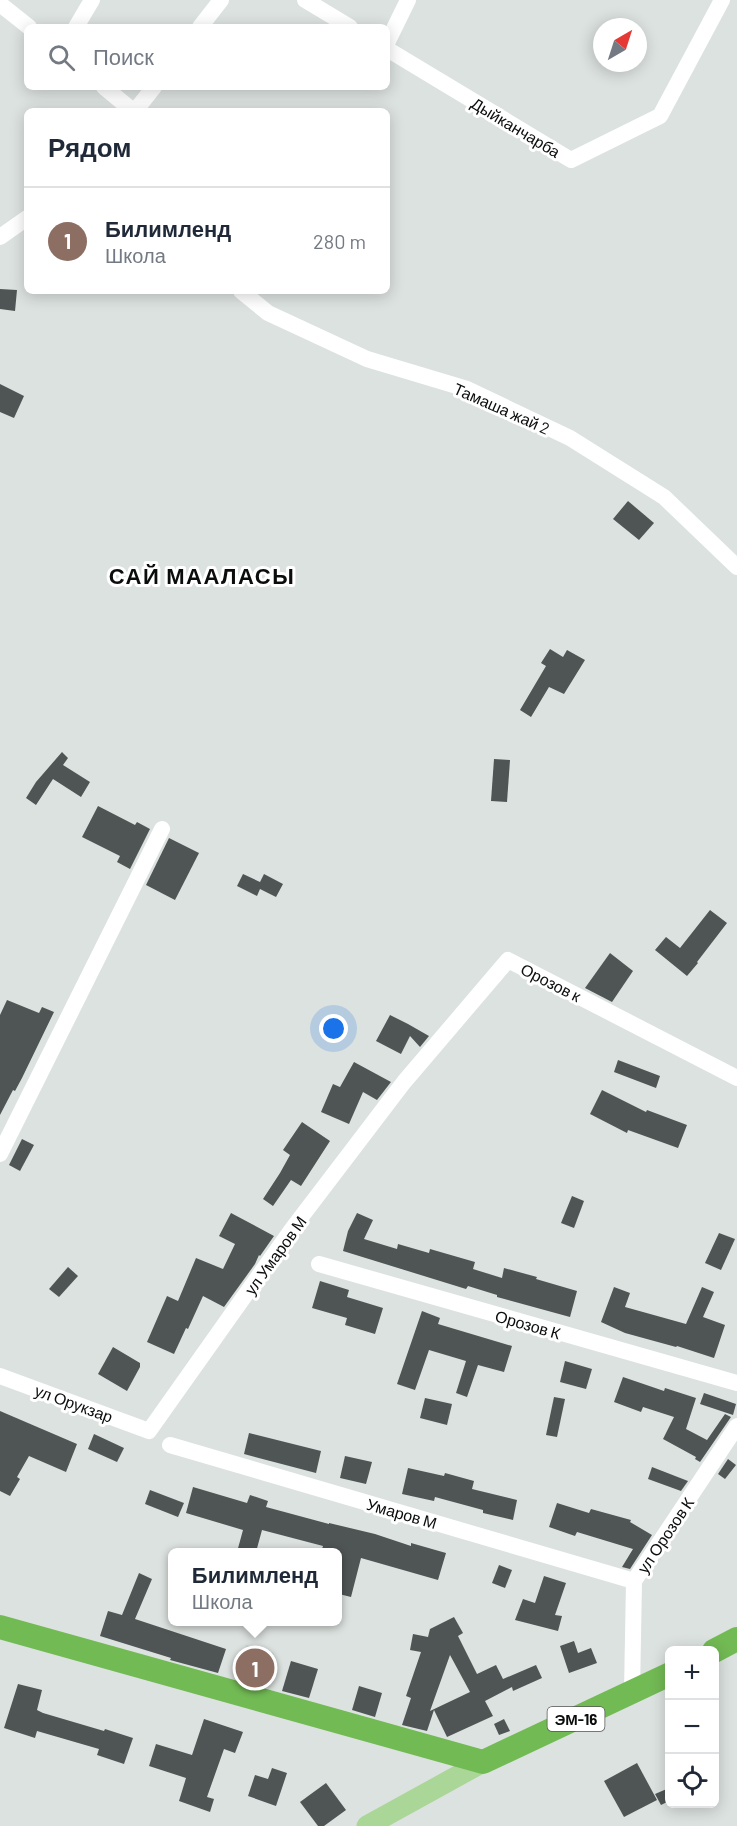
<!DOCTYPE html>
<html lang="ru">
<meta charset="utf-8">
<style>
body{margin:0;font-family:Barlow,sans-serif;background:#f2f2f3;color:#1f2937}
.controls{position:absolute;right:18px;bottom:18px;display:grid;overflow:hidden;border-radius:9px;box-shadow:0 3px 15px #0003}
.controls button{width:54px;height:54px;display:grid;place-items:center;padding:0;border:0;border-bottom:2px solid #e0e1e3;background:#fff;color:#1f2937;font:30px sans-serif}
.compass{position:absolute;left:593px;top:18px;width:54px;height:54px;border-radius:50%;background:#fff;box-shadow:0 3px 15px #0003;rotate:39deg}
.you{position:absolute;left:334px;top:1029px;width:21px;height:21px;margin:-15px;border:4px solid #fff;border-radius:50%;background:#1a73e8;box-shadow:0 0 0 9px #1a73e833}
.badge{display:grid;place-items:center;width:39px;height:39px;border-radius:50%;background:#5249c0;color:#fff;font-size:20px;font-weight:700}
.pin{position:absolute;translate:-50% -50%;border:3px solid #fff;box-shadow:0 2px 6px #0006}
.popup{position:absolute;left:168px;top:1548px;width:174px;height:78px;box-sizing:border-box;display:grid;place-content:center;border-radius:9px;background:#fff;filter:drop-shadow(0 2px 4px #0005);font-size:20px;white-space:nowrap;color:#747a83}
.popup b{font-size:22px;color:#1f2937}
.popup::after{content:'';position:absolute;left:50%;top:100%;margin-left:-12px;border:12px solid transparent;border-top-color:#fff}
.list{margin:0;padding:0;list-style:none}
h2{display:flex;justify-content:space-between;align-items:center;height:78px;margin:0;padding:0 24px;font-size:26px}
h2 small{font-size:20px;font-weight:400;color:#747a83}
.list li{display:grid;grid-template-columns:39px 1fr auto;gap:18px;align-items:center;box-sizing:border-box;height:108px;padding:0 24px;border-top:2px solid #e0e1e3}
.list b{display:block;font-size:22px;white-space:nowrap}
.list p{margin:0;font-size:20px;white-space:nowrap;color:#747a83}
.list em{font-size:20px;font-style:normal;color:#747a83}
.icon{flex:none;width:33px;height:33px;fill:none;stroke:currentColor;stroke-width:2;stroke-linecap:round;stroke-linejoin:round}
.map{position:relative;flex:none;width:737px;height:1826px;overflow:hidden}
.search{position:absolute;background:#fff;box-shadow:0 3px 15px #0003;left:24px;top:24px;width:366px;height:66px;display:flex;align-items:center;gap:15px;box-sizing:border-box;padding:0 21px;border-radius:9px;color:#747a83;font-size:22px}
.panel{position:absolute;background:#fff;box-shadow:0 3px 15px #0003;left:24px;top:108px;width:366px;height:186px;border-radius:9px}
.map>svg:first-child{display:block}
.built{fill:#cbd9d1}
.building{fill:#4f5554;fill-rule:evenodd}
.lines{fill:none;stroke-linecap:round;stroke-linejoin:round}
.minor{stroke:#fff;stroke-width:16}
.major{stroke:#aad698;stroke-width:21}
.highway{stroke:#72ba54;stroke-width:24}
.labels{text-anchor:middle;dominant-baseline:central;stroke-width:6;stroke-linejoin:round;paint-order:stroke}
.shield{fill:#fff;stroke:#545655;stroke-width:1.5}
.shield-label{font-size:15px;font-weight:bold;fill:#0b0d0c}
.street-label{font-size:16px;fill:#0b0d0c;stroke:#fff}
.district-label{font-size:22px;font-weight:bold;letter-spacing:1.5px;fill:#0b0d0c;stroke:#fff}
</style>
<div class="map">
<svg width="737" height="1826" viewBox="0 0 737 1826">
<rect width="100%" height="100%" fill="#dce2df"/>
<polygon class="built" points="246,1645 274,1653 264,1690 236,1682"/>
<g class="building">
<polygon points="0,289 17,290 15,311 0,309"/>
<polygon points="0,384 24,396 14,418 0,412"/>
<polygon points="628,501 654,523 639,540 613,519"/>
<polygon points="550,649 563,657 567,650 585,660 564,694 549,687 531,717 520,710 546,666 541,663"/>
<polygon points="62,752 68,758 63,765 90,782 81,797 53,779 36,805 26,798 36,782"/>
<polygon points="494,759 510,760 507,802 491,801"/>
<polygon points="98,806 135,825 137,822 150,829 130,869 117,862 120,856 82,837"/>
<polygon points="169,838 199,853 175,900 146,885"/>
<polygon points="243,874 260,882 264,874 283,884 276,897 260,889 257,896 237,886"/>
<polygon points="710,910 727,923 697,962 698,963 687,976 655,950 666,937 680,948"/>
<polygon points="610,953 633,971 612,1002 585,988"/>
<polygon points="7,1000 39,1013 42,1007 54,1012 22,1078 15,1091 13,1090 0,1115 0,1015"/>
<polygon points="390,1015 408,1024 429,1036 420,1047 410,1036 401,1054 376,1041"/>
<polygon points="618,1060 660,1076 656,1088 614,1072"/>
<polygon points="354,1062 391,1082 377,1100 363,1092 349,1124 321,1112 333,1084 340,1087"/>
<polygon points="602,1090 646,1112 647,1110 687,1125 678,1148 628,1130 627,1133 590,1114"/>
<polygon points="302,1122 330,1141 301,1186 291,1180 273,1206 263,1199 280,1173 290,1155 283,1150"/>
<polygon points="22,1139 34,1145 20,1171 9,1165"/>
<polygon points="572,1196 584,1201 574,1228 561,1223"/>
<polygon points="231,1213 274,1236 260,1256 259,1255 255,1264 224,1307 203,1296 188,1329 186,1328 174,1354 147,1342 167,1296 178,1301 196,1258 223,1269 235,1244 219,1236"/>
<polygon points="357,1213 373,1220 364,1239 397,1249 398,1244 429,1253 430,1249 475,1262 473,1269 502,1278 504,1268 537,1277 536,1279 577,1291 570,1317 497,1297 497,1295 468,1286 466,1289 343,1251 348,1231"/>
<polygon points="719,1233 735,1239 721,1270 705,1263"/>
<polygon points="68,1267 78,1276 59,1297 49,1289"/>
<polygon points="320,1281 349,1290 347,1297 383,1308 375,1334 345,1325 347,1318 312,1308"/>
<polygon points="614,1287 630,1293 625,1307 686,1324 702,1287 714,1292 703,1317 725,1325 714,1358 677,1346 676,1347 625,1333 601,1322"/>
<polygon points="422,1311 440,1318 438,1324 512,1346 504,1372 478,1365 467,1397 456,1393 466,1361 429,1350 415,1390 397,1384"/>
<polygon points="113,1347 140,1363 140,1367 127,1391 98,1374"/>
<polygon points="565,1361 592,1369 586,1389 560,1382"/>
<polygon points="623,1377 664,1391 665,1388 696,1398 686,1429 707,1440 725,1414 731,1417 700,1462 695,1459 696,1457 663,1439 674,1417 643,1407 641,1412 614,1402"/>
<polygon points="704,1393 736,1404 733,1415 700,1404"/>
<polygon points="554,1397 565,1399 557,1437 546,1435"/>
<polygon points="425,1398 452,1404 447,1425 420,1418"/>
<polygon points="0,1411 77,1444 66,1472 29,1456 17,1477 20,1479 10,1496 0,1491"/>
<polygon points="249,1433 321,1451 316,1473 244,1454"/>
<polygon points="94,1434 124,1448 117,1462 88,1449"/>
<polygon points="345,1456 372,1462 366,1484 340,1478"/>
<polygon points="728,1459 736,1465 725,1479 718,1474"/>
<polygon points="652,1467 688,1481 681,1491 648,1479"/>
<polygon points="408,1468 444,1476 445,1473 474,1481 472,1489 517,1500 513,1520 483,1513 483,1510 435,1497 434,1501 402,1494"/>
<polygon points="193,1487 247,1503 250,1495 268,1501 266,1507 329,1524 329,1523 375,1534 411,1546 411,1543 446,1553 438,1580 361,1558 351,1597 339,1594 342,1583 338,1582 338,1552 321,1552 323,1546 262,1530 256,1552 237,1552 243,1530 186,1513"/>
<polygon points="150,1490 184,1503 178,1517 145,1504"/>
<polygon points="557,1503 589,1513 591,1509 631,1520 630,1522 652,1535 630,1569 622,1567 633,1549 577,1532 575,1536 549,1527"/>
<polygon points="499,1565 512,1570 505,1588 492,1583"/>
<polygon points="139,1573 152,1579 135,1619 226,1649 218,1673 170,1660 171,1658 100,1636 108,1611 122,1615"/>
<polygon points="544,1576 566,1583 555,1615 562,1616 558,1631 515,1620 523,1599 535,1603"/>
<path d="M454,1617L463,1633L458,1636L477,1674L496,1665L503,1679L536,1665L542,1678L513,1691L512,1687L485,1701L493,1716L447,1737L434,1710L427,1731L402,1725L411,1698L406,1696L421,1652L410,1650L413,1634L428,1637L430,1629ZM450,1655L470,1692L430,1711Z"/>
<polygon points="574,1641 578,1653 591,1648 597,1663 569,1673 560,1646"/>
<polygon points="291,1661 318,1669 309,1698 282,1691"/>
<polygon points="18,1684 42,1690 37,1710 43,1713 104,1731 105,1729 133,1738 124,1764 97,1755 99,1749 37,1731 35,1738 4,1728"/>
<polygon points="359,1686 382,1693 375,1717 352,1710"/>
<polygon points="204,1719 243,1732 235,1753 224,1749 207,1797 214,1799 210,1812 179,1801 186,1778 149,1766 156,1744 192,1755"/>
<polygon points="504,1719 510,1731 499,1735 494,1724"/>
<polygon points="637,1763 657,1800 624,1817 604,1781"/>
<polygon points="272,1768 287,1773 276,1806 248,1796 255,1775 268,1779"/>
<polygon points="326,1783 346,1810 324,1826 318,1826 300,1802"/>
<polygon points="669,1788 669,1801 661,1805 655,1794"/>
</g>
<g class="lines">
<g class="minor">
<polyline points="305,0 350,27"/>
<polyline points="0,4 29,27"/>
<polyline points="76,27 92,0"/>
<polyline points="200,27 221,0"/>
<polyline points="387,43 408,0"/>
<polyline points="387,49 571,160 660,116 722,0"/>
<polyline points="104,87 133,111"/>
<polyline points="135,111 154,87"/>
<polyline points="0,237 27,218"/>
<polyline points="241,291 268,313 367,359 467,389 570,438 664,497 737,567"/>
<polyline points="0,1154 162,829"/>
<polyline points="319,1264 737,1383"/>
<polyline points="0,1376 149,1431 292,1229 404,1082 508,960 737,1078"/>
<polyline points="170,1445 634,1581"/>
<polyline points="632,1692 634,1581 737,1426"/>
</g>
<polyline class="major" points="367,1826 483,1762"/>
<g class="highway">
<polyline points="0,1627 483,1762 670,1674"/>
<polyline points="714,1651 737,1639"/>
</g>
</g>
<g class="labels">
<rect class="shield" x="547.5" y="1707" width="57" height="24" rx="4.5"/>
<g class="shield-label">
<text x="576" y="1719">ЭМ-16</text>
</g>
<g class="street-label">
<text transform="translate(516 127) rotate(31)">Дыйканчарба</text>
<text transform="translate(502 408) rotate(24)">Тамаша жай 2</text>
<text transform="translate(551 982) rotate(27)">Орозов к</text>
<text transform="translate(275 1255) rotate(-54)">ул Умаров М</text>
<text transform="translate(528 1324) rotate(16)">Орозов К</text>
<text transform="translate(74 1403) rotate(20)">ул Орукзар</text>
<text transform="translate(402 1513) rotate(16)">Умаров М</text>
<text transform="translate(665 1535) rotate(-56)">ул Орозов К</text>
</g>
<g class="district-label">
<text x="202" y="575">САЙ МААЛАСЫ</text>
</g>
</g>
</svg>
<div class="controls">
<button>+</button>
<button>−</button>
<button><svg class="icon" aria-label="locate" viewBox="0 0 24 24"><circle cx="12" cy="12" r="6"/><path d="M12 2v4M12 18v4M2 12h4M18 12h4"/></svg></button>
</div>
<svg class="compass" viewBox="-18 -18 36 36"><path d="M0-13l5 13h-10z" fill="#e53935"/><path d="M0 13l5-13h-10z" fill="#747a83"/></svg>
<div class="you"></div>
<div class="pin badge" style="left:255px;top:1668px;background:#8d6e63">1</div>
<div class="popup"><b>Билимленд</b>Школа</div>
<div class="search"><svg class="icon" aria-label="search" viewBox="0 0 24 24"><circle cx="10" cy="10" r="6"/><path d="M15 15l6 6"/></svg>Поиск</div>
<section class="panel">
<h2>Рядом<small></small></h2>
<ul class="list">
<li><span class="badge" style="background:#8d6e63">1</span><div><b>Билимленд</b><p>Школа</p></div><em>280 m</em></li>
</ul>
</section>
</div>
